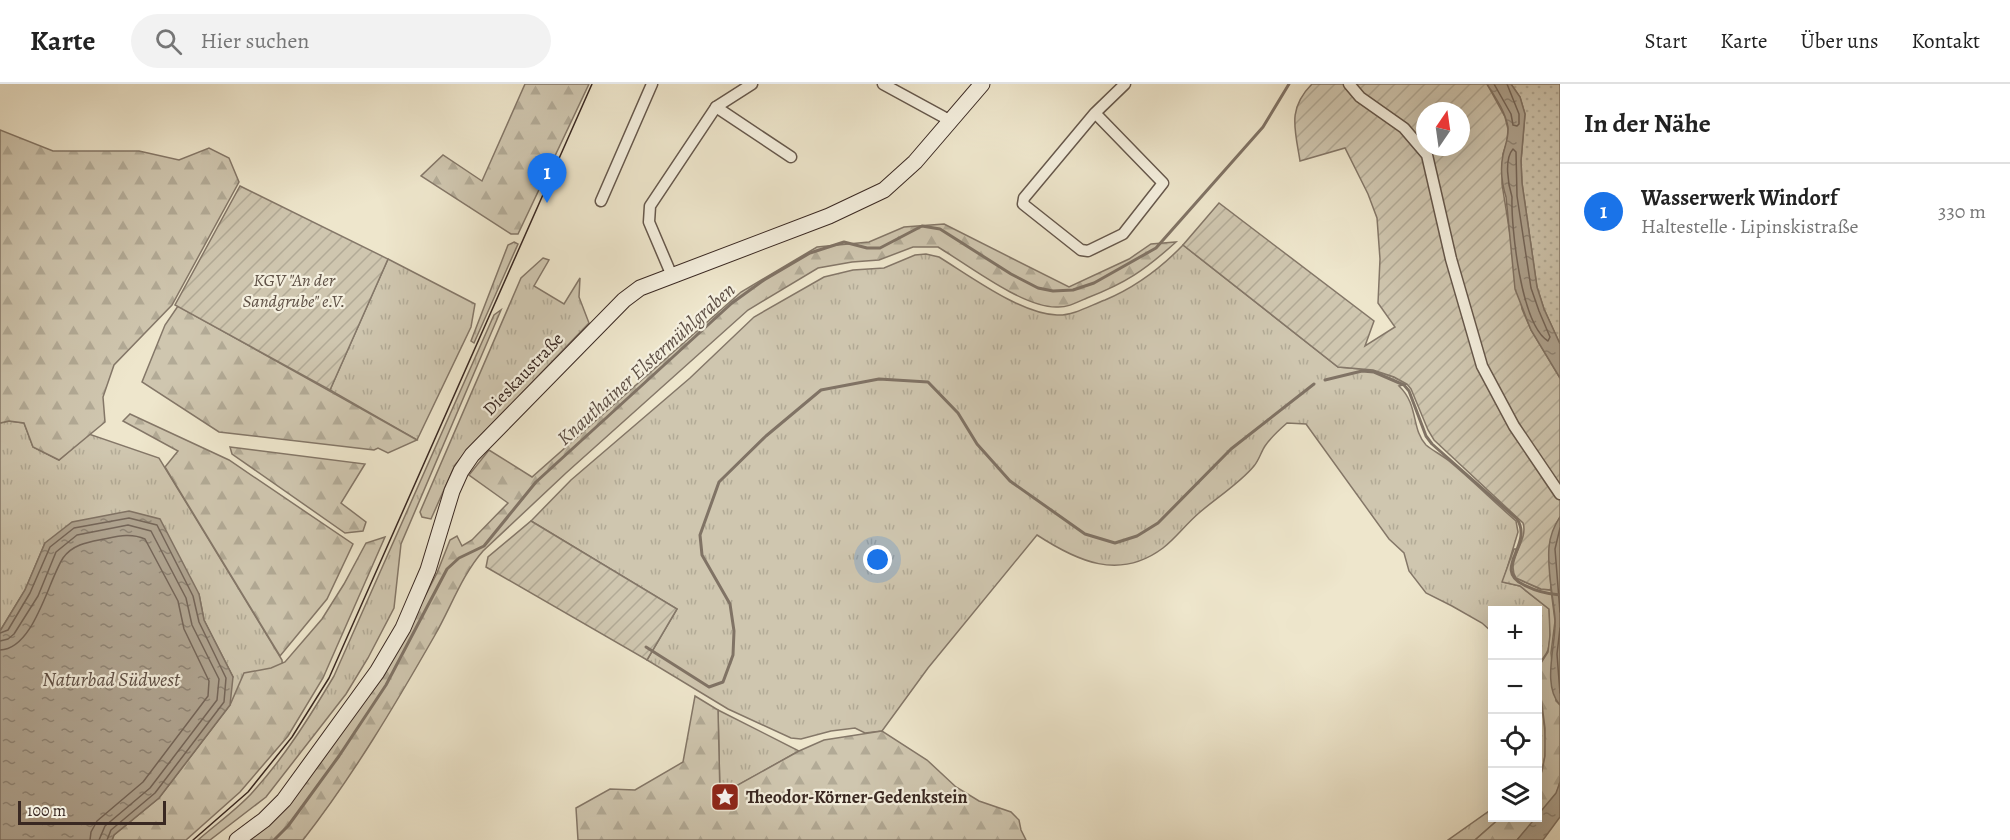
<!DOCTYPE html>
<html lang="de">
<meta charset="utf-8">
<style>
body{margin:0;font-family:Alegreya,serif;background:#f2f2f2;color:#222}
.controls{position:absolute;right:18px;bottom:18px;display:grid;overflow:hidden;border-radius:0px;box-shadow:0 6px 24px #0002}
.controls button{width:54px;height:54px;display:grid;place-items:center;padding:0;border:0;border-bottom:2px solid #e0e0e0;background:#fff;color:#222;font:30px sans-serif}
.compass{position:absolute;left:1416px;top:18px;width:54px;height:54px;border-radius:50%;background:#fff;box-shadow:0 6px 24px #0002;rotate:13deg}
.scale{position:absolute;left:18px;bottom:15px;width:148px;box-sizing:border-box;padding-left:6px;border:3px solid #392822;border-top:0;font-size:16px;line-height:21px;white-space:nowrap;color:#392822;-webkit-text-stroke:4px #f4efde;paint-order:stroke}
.you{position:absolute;left:878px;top:476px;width:21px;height:21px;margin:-15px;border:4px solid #fff;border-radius:50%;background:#1a73e8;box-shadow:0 0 0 9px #1a73e833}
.badge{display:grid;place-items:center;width:39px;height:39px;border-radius:50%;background:#1a73e8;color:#fff;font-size:20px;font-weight:700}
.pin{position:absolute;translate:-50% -50px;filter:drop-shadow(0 2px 3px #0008)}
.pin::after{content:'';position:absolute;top:32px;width:21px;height:18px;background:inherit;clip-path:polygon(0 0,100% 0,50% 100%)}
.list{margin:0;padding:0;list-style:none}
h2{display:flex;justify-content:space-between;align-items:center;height:78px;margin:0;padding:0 24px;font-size:26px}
h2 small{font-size:20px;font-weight:400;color:#767676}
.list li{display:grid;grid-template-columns:39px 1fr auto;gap:18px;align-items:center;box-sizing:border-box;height:96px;padding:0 24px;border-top:2px solid #e0e0e0}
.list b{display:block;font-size:22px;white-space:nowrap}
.list p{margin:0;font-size:20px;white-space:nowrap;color:#767676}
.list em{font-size:20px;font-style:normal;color:#767676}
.icon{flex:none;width:33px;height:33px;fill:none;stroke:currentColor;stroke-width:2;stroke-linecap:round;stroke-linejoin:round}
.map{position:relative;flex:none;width:1560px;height:756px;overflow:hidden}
header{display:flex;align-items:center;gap:36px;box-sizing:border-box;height:84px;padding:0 30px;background:#fff;border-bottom:2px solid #e0e0e0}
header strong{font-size:28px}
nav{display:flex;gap:33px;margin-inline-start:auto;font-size:21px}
.search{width:420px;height:54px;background:#f2f2f2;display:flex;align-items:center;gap:15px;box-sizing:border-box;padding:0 21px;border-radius:33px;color:#767676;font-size:22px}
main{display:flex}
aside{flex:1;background:#fff}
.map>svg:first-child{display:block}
.grass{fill:url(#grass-tufts);stroke:#847768;stroke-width:1.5}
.forest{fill:url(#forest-firs);stroke:#847768;stroke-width:1.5}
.park{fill:url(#park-dots);stroke:#847768;stroke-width:1.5}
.garden{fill:url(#garden-furrows);stroke:#847768;stroke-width:1.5;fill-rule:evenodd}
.water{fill:url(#water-ripples);stroke:#807365;stroke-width:1.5}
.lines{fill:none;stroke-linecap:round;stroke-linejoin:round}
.shore{stroke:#74665a;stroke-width:1.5}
.stream{stroke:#807365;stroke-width:3}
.minor-casing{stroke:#66584c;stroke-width:13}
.secondary-casing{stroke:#392822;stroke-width:17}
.minor{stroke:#f4efde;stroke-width:10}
.secondary{stroke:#f4efde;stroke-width:15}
.tram{stroke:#392822;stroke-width:1.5}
.labels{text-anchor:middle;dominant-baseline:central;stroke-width:4.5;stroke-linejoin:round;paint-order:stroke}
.park-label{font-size:18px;font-style:italic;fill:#5e5045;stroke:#f4efde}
.street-label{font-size:18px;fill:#392822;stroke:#f4efde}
.poi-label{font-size:18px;font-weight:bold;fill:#392822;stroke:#f4efde;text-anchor:start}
.water-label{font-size:20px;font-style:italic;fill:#5d4e44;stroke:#f4efde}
</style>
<header>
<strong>Karte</strong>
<div class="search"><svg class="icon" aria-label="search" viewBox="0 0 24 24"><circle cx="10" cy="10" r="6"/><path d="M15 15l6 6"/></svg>Hier suchen</div>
<nav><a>Start</a><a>Karte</a><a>Über uns</a><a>Kontakt</a></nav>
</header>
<main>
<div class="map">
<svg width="1560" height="756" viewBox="0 0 1560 756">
<defs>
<pattern id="grass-tufts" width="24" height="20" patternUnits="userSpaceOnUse" patternTransform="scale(1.5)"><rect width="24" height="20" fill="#cfc6af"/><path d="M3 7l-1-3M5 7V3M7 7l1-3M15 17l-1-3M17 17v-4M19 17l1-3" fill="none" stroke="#b2aa96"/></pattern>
<pattern id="forest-firs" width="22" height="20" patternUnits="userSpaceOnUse" patternTransform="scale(1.5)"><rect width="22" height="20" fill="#cfc6af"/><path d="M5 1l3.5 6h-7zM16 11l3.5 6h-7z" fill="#b2aa96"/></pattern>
<pattern id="park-dots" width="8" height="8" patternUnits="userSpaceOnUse" patternTransform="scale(1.5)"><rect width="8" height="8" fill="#cfc6af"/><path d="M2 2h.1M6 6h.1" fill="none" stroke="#b2aa96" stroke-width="1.8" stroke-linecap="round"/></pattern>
<pattern id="garden-furrows" width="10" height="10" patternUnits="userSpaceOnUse" patternTransform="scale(1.5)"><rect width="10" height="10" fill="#cfc6af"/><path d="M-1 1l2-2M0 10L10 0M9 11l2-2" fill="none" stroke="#b2aa96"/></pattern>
<pattern id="water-ripples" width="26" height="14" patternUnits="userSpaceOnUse" patternTransform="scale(1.5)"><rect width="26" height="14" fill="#b0a592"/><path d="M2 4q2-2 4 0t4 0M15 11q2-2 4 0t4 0" fill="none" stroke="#908677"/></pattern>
</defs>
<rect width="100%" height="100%" fill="#eee6cc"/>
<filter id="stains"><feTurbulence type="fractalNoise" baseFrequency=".00333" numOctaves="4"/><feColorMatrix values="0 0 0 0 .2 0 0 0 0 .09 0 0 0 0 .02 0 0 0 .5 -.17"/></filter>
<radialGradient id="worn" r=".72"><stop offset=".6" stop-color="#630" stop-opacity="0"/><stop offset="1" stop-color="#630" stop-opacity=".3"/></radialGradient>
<g class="grass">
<polygon points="514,158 518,160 474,259 471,257 508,161"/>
<path d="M1183,161L1338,283L1373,286L1394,293L1407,300L1399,302C1419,321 1411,345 1426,361C1433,367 1442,371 1449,377C1472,396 1493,417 1516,437L1518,448L1503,498L1520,502L1549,525C1550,538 1552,553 1548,566C1546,572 1540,576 1539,582C1537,591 1539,602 1540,610C1544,639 1551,670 1538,697V526H1492V548L1482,539L1452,522L1426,509L1409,487L1404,469L1389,455L1306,340L1287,339C1279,346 1271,353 1265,362C1261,368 1259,376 1254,382C1239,400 1216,414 1199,429C1186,440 1176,454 1163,464C1119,497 1077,477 1037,451L928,584L882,647L865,649L855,644L831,647L801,655L791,654L728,625L647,576L677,525L531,437L571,396L690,294L754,233L824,193L853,186L884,184L915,171L926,170L939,173C970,192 1021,230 1057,231C1073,232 1091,221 1105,216C1136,203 1160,185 1183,161Z"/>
<polygon points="543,174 549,176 534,202 564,220 580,194 579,213 589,239 471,362 455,381 431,435 422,433 420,428 521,194"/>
<polygon points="388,175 475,220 471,243 417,356 330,306"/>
<path d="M501,226L401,460L394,524L368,574L346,610L266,713L210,756H198C215,741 235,727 251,710C284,674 309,634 334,592L494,231Z"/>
<polygon points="9,337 24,339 33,363 59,376 89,350 159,374 282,576 284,602 112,756 233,593 204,536 199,510 45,459 25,506 0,547 0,339"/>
<polygon points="718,626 799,667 720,711"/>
<polygon points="1492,725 1492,734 1500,734 1475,756 1448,756"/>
</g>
<g class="forest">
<polygon points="525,0 589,0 518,150 511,150 421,92 443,71 482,97"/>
<polygon points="0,46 53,67 139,67 179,76 209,64 229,74 239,98 172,221 114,281 103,313 105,338 59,376 33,363 24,339 9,337 0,339"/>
<path d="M944,140L1069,203L1129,175L1151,160L1176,158C1145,186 1126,199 1087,214C1078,218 1067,224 1056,223C1022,223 968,181 938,163H913L879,176L852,178L818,184L748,226L566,389L483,467C462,491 451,523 435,551C395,621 353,692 303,756H247L303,698L383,593L437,489L450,456L457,452L462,462L472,456L508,419L469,391L489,366L532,393L741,208L817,163L869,158L904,143Z"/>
<polygon points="178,222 417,356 388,369 378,364 374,366 219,348 142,298 165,241"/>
<polygon points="130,330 229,376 353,460 327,515 280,572 165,383 178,367 123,337"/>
<polygon points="230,363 365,380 341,419 366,438 363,447 345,449 232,370"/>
<polygon points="385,453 323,594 288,652 240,708 186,756 112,756 114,751 159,714 230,621 244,589 271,584 285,578 322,535 344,500 366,459"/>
<polygon points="1514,465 1519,465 1513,485 1516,494 1540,505 1551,506 1555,537 1551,569 1556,617 1560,621 1560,698 1557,709 1538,733 1538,697 1542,687 1545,672 1545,644 1539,598 1539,582 1548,568 1550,551 1549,525 1520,502 1502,498"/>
<polygon points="695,612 718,626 720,711 799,667 824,656 882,647 927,676 956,703 979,717 1011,728 1019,736 1021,746 1026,756 578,756 576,724 610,705 635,706 683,678"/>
<polygon points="1500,734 1537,734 1517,756 1475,756"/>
</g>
<polygon class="park" points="1511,0 1560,0 1560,260 1544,225 1537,203 1522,99 1521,77 1525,30 1520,13"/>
<g class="garden">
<path d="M1312,0H1487L1505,33L1508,45L1507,58L1503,70L1502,100L1522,225L1531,246L1560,294V433C1546,456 1550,480 1551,506L1541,505L1516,494C1505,477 1529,457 1523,439L1434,356L1428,346L1411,305L1407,300L1394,293L1373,286L1338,283L1183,161L1219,119L1374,237L1365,262L1395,243L1378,219L1380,175L1377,134L1368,110L1345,64L1300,77C1295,45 1287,25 1312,0ZM1425,27H1461V63H1425Z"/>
<polygon points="240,102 388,175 330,306 175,221"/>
<polygon points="531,437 677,525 647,576 486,483 488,473"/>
</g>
<g class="water">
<path d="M1487,0H1511L1520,13L1525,30L1521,77L1522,99L1537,203L1544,225L1560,260V294L1531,246L1515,205L1506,113C1502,100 1500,85 1503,71C1505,61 1509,53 1508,43C1505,27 1495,13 1487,0Z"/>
<polygon points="129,427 160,435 199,510 204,536 233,593 230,621 159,714 114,751 112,756 0,756 0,547 25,506 45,459 72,438"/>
<path d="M1560,433V621C1541,601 1557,558 1555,534C1553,511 1547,487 1549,463C1550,452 1554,442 1560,433Z"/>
<polygon points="1560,698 1560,733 1543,756 1517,756 1556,709"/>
</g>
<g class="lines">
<g class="shore">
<polyline points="1494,0 1511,30 1513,41 1517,42 1519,40 1519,30 1507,0"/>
<path d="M1513,65L1516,68L1517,112L1531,204L1539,227L1550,253L1548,257C1521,241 1511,143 1512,113C1508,100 1504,75 1513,65Z"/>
<polyline points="1560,444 1555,465 1560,528"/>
<polyline points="1560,544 1557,570 1560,609"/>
<polyline points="0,549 8,546 30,509 50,463 74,444 129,434 157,441 193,512 199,538 226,594 224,618 155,709 111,746 107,756"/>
<polyline points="0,557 8,555 14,550 38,512 56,468 77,451 128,441 151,447 186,514 192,541 219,595 217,616 150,704 105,742 99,756"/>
<path d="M0,566C34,565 48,497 63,474C73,460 89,458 104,455C119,452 131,449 145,455L178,517L184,545L209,597L208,612L143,698L97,737L91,748L90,756"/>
</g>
<g class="stream">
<path d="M1325,296L1362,287L1374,288L1404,301L1409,307L1426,352L1432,360L1517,435C1534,461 1491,485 1524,501C1536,507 1547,510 1560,511"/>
<polyline points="646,563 709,603 723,598 733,571 734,547 730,520 702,471 700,451 719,398 766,352 821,306 879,295 928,298 958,329 977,360 1010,397 1085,450 1115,459 1137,452 1158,439 1231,365 1314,300"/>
<polyline points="274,756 288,742 339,672 386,601 447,485 459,474 484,462 536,398 732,219 764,196 810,169 844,158 867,164 880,164 922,142 940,145 1011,190 1038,204 1053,207 1073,206 1094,199 1156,164 1263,43 1289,0"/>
</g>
<g class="minor-casing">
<g id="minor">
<polyline points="883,0 949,36"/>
<polyline points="1349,0 1360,13 1404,44 1427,71 1451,175 1482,282 1514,342 1560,410"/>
<polyline points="716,23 791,73"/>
<polyline points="1095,29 1024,114 1023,120 1081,166 1088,167 1123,150 1163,99 1095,29 1125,0"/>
<polyline points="601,117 652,0"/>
<polyline points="672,192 649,138 650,122 716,23 752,0"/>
</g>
</g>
<g class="secondary-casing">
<polyline id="secondary" points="237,756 264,736 284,716 377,588 403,544 415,516 428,486 452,407 461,387 472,371 624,216 640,204 829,132 884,106 915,78 982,0"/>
</g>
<use href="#minor" class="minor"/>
<use href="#secondary" class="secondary"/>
<polyline class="tram" points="193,756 248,708 292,653 329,594 592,0"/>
</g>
<defs>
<g id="sight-square" transform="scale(1.5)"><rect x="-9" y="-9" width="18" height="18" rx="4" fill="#8f2418" stroke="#f4efde"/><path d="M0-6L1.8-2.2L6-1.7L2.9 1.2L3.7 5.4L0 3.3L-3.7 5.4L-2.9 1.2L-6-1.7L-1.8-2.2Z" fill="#fff"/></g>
</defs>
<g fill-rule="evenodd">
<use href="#sight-square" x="725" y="713"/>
</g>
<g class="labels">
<g class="park-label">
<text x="294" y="196">KGV "An der<tspan x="294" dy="21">Sandgrube" e.V.</tspan></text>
</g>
<g class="street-label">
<text transform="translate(523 290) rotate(-46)">Dieskaustraße</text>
</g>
<g class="poi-label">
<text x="746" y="713">Theodor-Körner-Gedenkstein</text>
</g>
<g class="water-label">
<text transform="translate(646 280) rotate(-42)">Knauthainer Elstermühlgraben</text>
<text x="111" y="595">Naturbad Südwest</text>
</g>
</g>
<rect width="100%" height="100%" filter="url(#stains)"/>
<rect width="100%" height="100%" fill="url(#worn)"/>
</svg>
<div class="controls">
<button>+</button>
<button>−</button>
<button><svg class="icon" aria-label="locate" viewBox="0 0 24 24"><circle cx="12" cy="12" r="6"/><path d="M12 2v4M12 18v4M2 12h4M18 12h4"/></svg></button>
<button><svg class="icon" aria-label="layers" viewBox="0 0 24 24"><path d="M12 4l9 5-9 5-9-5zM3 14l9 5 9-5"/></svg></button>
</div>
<svg class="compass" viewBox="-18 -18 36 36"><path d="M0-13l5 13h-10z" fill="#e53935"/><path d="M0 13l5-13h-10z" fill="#767676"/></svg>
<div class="scale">100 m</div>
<div class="you"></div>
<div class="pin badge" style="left:547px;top:119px">1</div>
</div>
<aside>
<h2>In der Nähe<small></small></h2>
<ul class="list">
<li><span class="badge">1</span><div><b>Wasserwerk Windorf</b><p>Haltestelle · Lipinskistraße</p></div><em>330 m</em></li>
</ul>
</aside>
</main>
